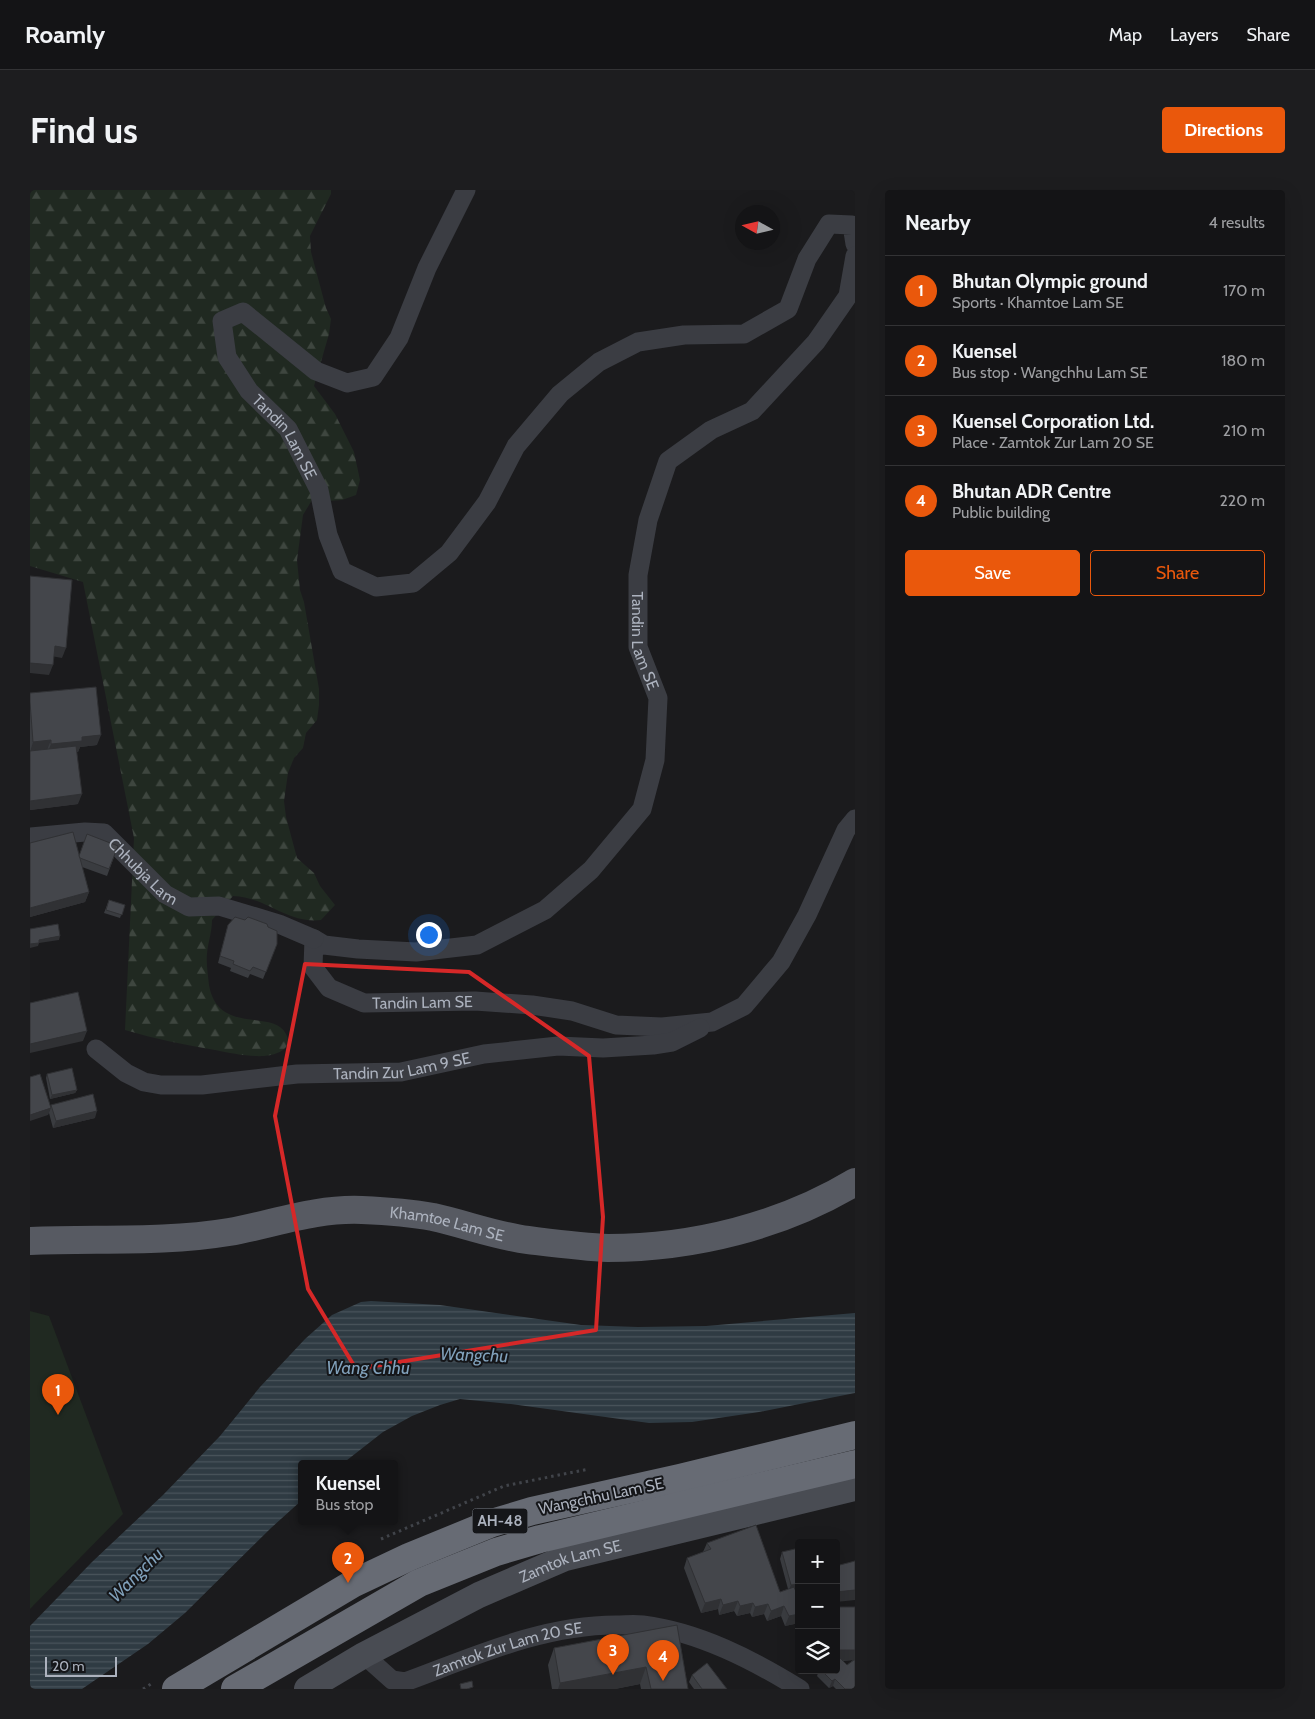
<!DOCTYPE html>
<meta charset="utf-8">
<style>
body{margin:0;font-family:Cabin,sans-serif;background:#1d1d1f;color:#f1f3f6}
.controls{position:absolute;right:15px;bottom:15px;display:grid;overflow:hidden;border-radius:5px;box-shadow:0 5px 20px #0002}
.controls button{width:45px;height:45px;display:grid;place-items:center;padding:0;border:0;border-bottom:1px solid #333335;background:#141416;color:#f1f3f6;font:25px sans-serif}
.compass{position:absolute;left:705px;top:15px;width:45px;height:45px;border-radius:50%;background:#141416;box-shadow:0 5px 20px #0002;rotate:278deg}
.scale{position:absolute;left:15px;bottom:12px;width:72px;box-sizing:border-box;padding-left:5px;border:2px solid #acb2be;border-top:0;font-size:14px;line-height:18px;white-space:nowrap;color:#acb2be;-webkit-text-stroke:4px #151619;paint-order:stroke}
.you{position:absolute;left:398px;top:744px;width:18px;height:18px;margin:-12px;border:4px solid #fff;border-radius:50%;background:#1a73e8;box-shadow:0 0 0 8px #1a73e833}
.badge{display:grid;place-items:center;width:32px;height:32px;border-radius:50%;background:#ea580c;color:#fff;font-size:16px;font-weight:700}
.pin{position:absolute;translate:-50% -41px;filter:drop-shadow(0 1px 2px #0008)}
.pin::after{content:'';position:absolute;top:26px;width:18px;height:15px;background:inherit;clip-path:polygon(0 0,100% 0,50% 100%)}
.popup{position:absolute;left:268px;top:1270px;width:100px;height:65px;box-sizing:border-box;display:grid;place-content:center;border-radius:5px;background:#141416;filter:drop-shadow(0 1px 4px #0005);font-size:16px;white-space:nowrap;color:#9d9ea1}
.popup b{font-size:19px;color:#f1f3f6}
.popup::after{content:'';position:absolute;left:50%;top:100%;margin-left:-10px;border:10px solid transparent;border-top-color:#141416}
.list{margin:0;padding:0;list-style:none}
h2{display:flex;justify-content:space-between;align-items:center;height:65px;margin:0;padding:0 20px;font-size:21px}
h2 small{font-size:16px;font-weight:400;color:#9d9ea1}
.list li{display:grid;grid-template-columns:32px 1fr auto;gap:15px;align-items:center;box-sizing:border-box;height:70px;padding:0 20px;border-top:1px solid #333335}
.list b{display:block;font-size:19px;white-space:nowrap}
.list p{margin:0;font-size:16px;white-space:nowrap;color:#9d9ea1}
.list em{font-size:16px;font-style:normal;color:#9d9ea1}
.actions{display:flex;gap:10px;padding:15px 20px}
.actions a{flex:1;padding:11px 0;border:1px solid #ea580c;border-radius:5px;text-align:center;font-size:18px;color:#ea580c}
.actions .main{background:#ea580c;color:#fff}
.icon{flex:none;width:28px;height:28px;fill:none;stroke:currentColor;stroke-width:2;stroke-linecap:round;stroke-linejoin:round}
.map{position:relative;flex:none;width:825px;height:1499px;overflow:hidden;border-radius:5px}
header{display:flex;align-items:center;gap:30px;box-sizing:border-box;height:70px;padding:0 25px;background:#141416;border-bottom:1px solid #333335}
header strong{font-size:24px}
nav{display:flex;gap:28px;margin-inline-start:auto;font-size:18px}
.intro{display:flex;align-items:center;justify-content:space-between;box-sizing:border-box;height:120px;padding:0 30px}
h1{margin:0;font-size:35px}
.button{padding:12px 22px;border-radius:5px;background:#ea580c;color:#fff;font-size:18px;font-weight:700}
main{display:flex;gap:30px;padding:0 30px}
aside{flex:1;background:#141416;border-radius:5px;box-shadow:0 5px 20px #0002}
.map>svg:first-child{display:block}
.forest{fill:url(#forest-firs)}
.pitch{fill:#202921}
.water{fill:url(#water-rules)}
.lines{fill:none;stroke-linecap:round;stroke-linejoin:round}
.path{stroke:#41444a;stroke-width:3;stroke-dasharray:2.5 4;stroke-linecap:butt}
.street{stroke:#3b3d43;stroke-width:19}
.secondary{stroke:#494c53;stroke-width:26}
.primary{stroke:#575a62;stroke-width:28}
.highway{stroke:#676b74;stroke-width:28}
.wall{fill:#3a3c40;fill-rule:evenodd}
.shaded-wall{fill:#303134}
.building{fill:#44464b;stroke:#303134}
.marked{fill:none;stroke:#d62828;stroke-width:4;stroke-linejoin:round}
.labels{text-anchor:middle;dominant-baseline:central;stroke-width:4;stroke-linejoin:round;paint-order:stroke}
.shield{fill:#151619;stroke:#7f838c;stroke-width:1}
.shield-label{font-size:15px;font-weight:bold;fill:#acb2be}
.street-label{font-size:16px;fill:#acb2be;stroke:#151619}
.water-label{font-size:18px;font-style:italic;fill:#81a1bb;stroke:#151619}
</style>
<header>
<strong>Roamly</strong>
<nav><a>Map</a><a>Layers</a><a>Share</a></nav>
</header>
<div class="intro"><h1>Find us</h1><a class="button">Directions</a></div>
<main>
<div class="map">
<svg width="825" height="1499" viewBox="0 0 825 1499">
<defs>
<pattern id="forest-firs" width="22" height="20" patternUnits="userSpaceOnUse" patternTransform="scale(1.25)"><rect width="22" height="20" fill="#202921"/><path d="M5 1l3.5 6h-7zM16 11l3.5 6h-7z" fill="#3e463f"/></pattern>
<pattern id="water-rules" width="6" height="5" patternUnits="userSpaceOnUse" patternTransform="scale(1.25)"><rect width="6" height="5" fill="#2f3b43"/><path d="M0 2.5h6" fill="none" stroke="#4a555c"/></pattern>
</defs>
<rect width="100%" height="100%" fill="#1b1b1d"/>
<path class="forest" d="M0,0H301V4L280,46L281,62L296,118L301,129L299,144L284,196L305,224L324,262L330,290L326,305L312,310L298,311L288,300L273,325L267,370L270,400L274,412L289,499V515L287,530L276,543L273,558L264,568L258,583L254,611L256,627L267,668L284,683L290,696L305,715L291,730C257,734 236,707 203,706L182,730C182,742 178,752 177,764C176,773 178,785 179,795C188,846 243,818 256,844C264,859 246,865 234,866C219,867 200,863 185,860C155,855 125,849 95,840L104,648L53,392L0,376Z"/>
<polygon class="pitch" points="0,1121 19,1126 93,1324 0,1419"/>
<polygon class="water" points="341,1111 410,1115 551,1135 608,1137 676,1136 825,1123 825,1203 729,1222 662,1232 619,1233 481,1214 430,1209 410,1215 382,1226 353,1242 312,1274 272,1274 272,1310 241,1338 155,1423 118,1454 52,1499 0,1499 0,1436 62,1372 133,1305 190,1246 230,1197 275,1149 302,1125 331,1112"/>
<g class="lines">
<g class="path">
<polyline points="351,1349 474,1296 559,1279"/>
<polyline points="113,1499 121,1494"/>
</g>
<g class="street">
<path id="s1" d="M436,0L397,78L369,148L343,187L317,193L286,181L213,122L192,131L197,167L219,201L258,239L289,300L298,345L312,381L346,397L383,393L419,363L457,312L486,256L530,204L569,172L608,152L654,145L714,144L758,119L777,69L799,34L822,35L825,54"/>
<path id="s2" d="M825,66L818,106L786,152L722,221L681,240L638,271L618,330L608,385V457L628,508L625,570L612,619L561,680L515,720L447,755L386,762L328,759L294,755L284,749L283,777L299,798L334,813L445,811L502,815L542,821L586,835L632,837L682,832L714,816L751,772L777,725L816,640L825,629"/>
<path id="s3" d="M0,647L55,642L74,643L135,704L159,717L189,716L249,734L284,749"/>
<path id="s4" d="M66,859L96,883L114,892L131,895H172L267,884L371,882L454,864L528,856L573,858L623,855L642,852L670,838"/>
<path id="s5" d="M334,1465L362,1490L375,1492C443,1467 512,1435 586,1435C595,1435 604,1434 613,1435C669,1442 723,1470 770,1499"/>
</g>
<path class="secondary" id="s6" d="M277,1499L334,1465L449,1405L535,1368L825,1298"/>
<path class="primary" id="s7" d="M0,1051C66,1048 133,1053 199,1042C244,1034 285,1018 332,1020C355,1021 381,1023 403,1027C435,1034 466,1046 498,1050C523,1053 554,1057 578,1058C663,1058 752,1036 825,992"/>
<g class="highway">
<polyline points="146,1499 324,1393 379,1367 462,1333 502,1321 650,1288 825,1245"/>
<polyline points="205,1499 389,1393 466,1362 510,1349 825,1274"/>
</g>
</g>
<g class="wall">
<polygon points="0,503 67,555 50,557 48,562 47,562 48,614 0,620"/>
<polygon points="0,653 49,666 88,656 77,686 52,677 59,702 55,712 0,727"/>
<polygon points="79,710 95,715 90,728 74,723"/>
<polygon points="198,735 238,737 247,754 233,789 220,784 218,788 200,781 201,778 188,773"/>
<polygon points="17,884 47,900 45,903 20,909 16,888"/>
<polygon points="21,915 65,928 23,938 19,923 18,925"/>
<polygon points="677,1353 750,1402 758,1399 750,1369 752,1362 769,1401 766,1401 769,1409 769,1433 755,1436 751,1426 737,1431 734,1424 722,1427 720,1423 707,1426 704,1421 689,1425 688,1419 671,1423 654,1378 657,1368 673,1362"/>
<path d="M825,1417V1499H806L803,1496L799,1498L787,1486L789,1480H806ZM823,1470L817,1475L813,1471Z"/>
<polygon points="647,1435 658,1499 611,1499 610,1494 585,1499 522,1499 518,1475 524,1458"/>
<polygon points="662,1485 697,1499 664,1499 659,1492"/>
</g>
<g class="shaded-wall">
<polygon points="25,456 36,458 32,468 21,466"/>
<polygon points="0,473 23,475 19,485 0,483"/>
<polygon points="71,545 67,555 50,557 48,562 17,564 21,554 52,547"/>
<polygon points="21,550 17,560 0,562 3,552"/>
<polygon points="52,604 48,614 0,620 0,611"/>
<polygon points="59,702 55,712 0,727 0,718"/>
<polygon points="30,746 29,750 9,753 8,756 0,758 0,754 9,750"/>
<polygon points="57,841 53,851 0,863 0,854"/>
<polygon points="47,900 45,903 20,909 22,905"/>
<polygon points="21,918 18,925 0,931 0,925"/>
<polygon points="67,921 65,928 23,938 26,931"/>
<polygon points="769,1394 769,1401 758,1402 761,1395"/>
<polygon points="825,1400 825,1410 806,1412 806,1402"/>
<polygon points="691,1409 688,1419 671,1423 675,1413"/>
<polygon points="708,1411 704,1421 689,1425 693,1415"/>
<polygon points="723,1413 720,1423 707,1426 710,1416"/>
<polygon points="738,1414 734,1424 722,1427 725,1417"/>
<polygon points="754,1416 751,1426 737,1431 741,1421"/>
<polygon points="769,1424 769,1433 755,1436 759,1426"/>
<polygon points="806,1460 825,1460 825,1470 806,1471"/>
<polygon points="616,1477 610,1494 585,1499 528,1499 530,1493"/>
<polygon points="805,1489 803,1496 799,1498 802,1491"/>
</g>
<g class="building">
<polygon points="0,386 42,390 36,458 25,456 23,475 0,473"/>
<polygon points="66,497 71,545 52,547 52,551 21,554 21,550 3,552 0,512 0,503"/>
<polygon points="46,556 52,604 0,611 0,561"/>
<polygon points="43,642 59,702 0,718 0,653"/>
<polygon points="57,644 88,656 79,679 50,668 49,666"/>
<polygon points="79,710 95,715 92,725 76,720"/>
<polygon points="205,727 215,730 218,727 237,734 238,737 247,741 247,754 236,782 223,777 220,781 203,774 204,771 190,766 198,735"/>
<polygon points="28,734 30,746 9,750 9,753 0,754 0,739"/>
<polygon points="48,802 57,841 0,854 0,813"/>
<polygon points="42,878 47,900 22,905 17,884"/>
<polygon points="10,884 21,918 0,925 0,887"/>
<polygon points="63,904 67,921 26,931 21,915"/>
<polygon points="726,1335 750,1402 764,1397 769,1409 769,1424 759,1426 754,1416 741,1421 738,1414 725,1417 723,1413 710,1416 708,1411 693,1415 691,1409 675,1413 657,1368 681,1359 677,1353"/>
<polygon points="769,1358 769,1394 761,1395 752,1362"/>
<polygon points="825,1371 825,1400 806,1402 806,1376"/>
<rect x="806" y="1417" width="19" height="43"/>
<polygon points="647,1435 658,1499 621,1499 616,1477 530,1493 524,1458"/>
<polygon points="806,1464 817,1475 824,1470 825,1470 825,1499 815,1499 805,1489 802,1491 791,1480 806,1480"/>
<polygon points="677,1473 697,1499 672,1499 662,1485"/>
<polygon points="442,1491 443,1497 437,1499 431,1499 430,1494"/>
</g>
<path class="marked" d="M275,774L439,782L559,866L573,1027L566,1140L326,1179L278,1099L245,926Z"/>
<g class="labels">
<rect class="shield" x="442.5" y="1318.5" width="55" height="25" rx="4"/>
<g class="shield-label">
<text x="470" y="1331">AH-48</text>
</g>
<g class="street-label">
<text stroke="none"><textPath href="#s1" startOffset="522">Tandin Lam SE</textPath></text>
<text stroke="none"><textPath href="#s2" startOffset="474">Tandin Lam SE</textPath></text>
<text stroke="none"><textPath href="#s3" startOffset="129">Chhubja Lam</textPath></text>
<text stroke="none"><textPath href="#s2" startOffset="1180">Tandin Lam SE</textPath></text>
<text stroke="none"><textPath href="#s4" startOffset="318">Tandin Zur Lam 9 SE</textPath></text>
<text stroke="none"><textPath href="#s7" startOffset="421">Khamtoe Lam SE</textPath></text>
<text transform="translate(571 1306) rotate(-12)">Wangchhu Lam SE</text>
<text stroke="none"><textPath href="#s6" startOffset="294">Zamtok Lam SE</textPath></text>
<text stroke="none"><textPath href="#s5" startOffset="159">Zamtok Zur Lam 20 SE</textPath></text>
</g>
<g class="water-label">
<text transform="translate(444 1165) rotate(2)">Wangchu</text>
<text x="338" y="1178">Wang Chhu</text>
<text transform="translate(106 1385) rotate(-45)">Wangchu</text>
</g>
</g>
</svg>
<div class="controls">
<button>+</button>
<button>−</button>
<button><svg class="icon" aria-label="layers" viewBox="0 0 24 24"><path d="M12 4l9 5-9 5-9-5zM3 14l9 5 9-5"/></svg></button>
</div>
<svg class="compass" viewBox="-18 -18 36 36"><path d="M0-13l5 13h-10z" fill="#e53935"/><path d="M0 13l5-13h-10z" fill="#9d9ea1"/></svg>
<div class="scale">20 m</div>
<div class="you"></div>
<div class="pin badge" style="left:28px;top:1225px">1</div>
<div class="pin badge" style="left:318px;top:1393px">2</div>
<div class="popup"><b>Kuensel</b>Bus stop</div>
<div class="pin badge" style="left:583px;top:1485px">3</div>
<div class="pin badge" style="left:633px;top:1491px">4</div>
</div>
<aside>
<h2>Nearby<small>4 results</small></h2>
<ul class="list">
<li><span class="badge">1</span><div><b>Bhutan Olympic ground</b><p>Sports · Khamtoe Lam SE</p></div><em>170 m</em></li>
<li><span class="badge">2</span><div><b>Kuensel</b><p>Bus stop · Wangchhu Lam SE</p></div><em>180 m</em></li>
<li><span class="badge">3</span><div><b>Kuensel Corporation Ltd.</b><p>Place · Zamtok Zur Lam 20 SE</p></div><em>210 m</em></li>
<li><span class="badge">4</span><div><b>Bhutan ADR Centre</b><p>Public building</p></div><em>220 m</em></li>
</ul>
<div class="actions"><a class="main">Save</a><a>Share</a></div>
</aside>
</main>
